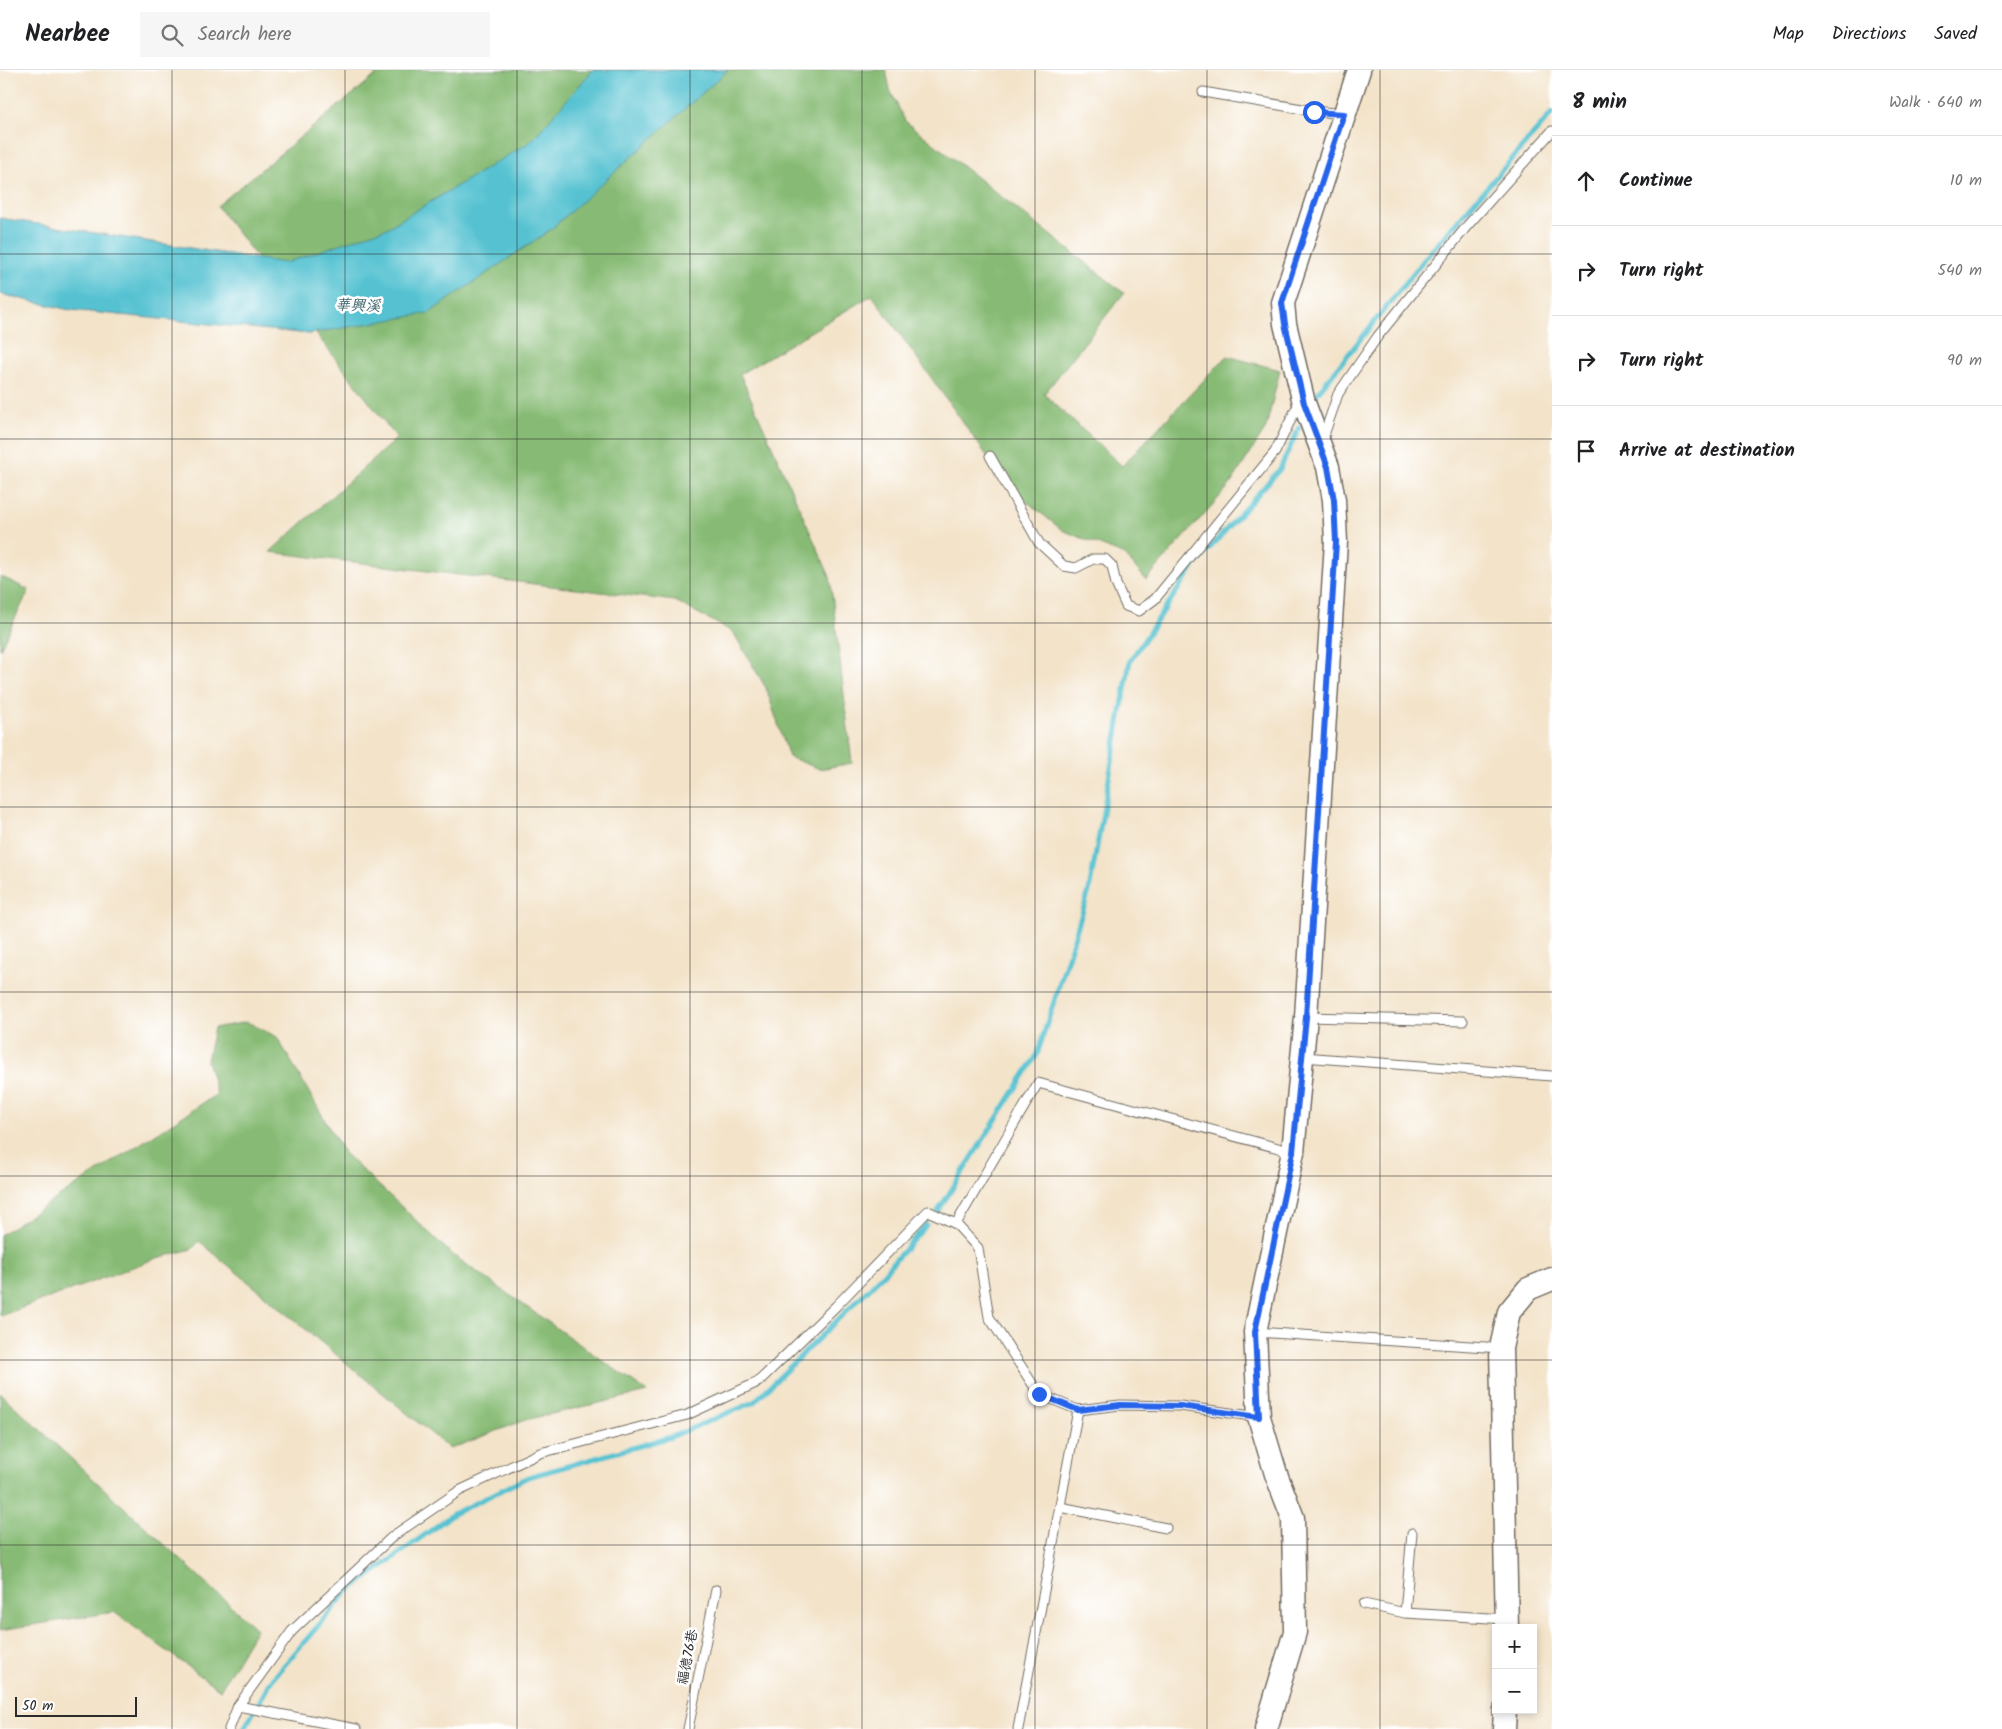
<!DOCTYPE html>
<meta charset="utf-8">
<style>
body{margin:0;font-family:Kalam,"LXGW WenKai TC",sans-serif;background:#f6f6f6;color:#202124}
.controls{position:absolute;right:15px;bottom:15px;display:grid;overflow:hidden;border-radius:0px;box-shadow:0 2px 8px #0003}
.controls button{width:45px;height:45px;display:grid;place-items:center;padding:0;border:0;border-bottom:1px solid #e0e0e0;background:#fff;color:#202124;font:25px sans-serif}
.scale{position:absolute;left:15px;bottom:12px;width:122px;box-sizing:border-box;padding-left:5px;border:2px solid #2b2b2b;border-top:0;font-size:14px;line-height:18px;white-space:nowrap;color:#2b2b2b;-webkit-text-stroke:4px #fff;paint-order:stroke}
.stop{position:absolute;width:15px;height:15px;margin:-11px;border:4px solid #2563eb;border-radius:50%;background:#fff}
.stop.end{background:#2563eb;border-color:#fff;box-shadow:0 1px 5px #0008}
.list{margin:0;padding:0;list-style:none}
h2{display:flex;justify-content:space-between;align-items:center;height:65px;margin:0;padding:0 20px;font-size:21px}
h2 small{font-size:16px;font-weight:400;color:#757577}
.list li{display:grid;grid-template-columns:32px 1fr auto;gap:15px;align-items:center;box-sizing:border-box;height:90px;padding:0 20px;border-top:1px solid #e0e0e0}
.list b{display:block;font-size:19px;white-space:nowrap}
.list em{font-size:16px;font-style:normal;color:#757577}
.icon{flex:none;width:28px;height:28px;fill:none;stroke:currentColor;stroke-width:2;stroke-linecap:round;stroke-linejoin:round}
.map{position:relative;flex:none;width:1552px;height:1659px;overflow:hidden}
header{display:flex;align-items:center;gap:30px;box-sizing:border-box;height:70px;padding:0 25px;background:#fff;border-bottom:1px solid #e0e0e0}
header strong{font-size:24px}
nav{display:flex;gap:28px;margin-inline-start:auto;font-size:18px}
.search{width:350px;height:45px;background:#f6f6f6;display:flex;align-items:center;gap:12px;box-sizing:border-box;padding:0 18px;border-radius:0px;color:#757577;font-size:19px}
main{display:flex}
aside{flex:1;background:#fff}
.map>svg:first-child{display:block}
.forest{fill:#87bb75;stroke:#597350}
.water{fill:#57c2d1;stroke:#41767e}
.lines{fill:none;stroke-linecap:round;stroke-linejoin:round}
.stream{stroke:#57c2d1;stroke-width:5}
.service-casing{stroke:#716b62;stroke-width:11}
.tertiary-casing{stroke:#716b62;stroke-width:25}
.service{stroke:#fff;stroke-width:9}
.tertiary{stroke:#fff;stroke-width:22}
.route{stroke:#2563eb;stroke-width:6}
.grid{fill:none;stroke:#2b2b2b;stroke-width:1;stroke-opacity:0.55}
.labels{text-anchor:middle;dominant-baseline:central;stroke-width:5;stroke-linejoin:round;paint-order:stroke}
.street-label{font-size:14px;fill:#2b2b2b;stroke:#fff}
.water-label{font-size:15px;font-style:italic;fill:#3a6065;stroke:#fff}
</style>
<header>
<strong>Nearbee</strong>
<div class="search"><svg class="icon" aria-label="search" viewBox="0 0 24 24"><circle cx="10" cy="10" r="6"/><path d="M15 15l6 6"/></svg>Search here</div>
<nav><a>Map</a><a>Directions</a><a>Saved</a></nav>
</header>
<main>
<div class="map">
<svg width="1552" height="1659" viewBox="0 0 1552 1659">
<rect width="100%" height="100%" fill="#fff"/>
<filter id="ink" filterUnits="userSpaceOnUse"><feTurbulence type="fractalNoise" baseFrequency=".02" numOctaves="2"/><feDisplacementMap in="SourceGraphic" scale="10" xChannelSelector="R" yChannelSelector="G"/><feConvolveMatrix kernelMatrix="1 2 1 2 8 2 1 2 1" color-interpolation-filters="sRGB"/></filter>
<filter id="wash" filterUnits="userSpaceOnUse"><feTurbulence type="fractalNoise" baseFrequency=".0096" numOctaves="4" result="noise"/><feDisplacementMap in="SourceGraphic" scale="20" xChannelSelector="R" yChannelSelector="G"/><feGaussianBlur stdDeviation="1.12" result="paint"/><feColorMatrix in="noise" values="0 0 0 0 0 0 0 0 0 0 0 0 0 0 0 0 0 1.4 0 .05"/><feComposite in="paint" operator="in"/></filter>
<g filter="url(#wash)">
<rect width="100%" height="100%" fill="#f3e3c9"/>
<g class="forest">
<polygon points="382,0 886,0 890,20 905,51 1124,223 1044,324 1122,396 1227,286 1280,300 1266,358 1230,415 1146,510 1125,485 1062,460 1010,418 872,225 740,304 830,507 852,693 820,699 789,687 766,618 733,562 675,531 270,482 397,368 217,136"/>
<polygon points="0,506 29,520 0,579"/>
<polygon points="247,952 277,967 344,1083 453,1185 647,1322 525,1350 450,1379 199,1171 192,1179 157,1188 0,1246 0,1165 217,1024 207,991 214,958"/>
<polygon points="0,1323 256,1559 220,1620 114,1542 0,1560"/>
</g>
<polygon class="water" points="593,0 728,0 550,160 429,243 309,264 70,240 0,224 0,148 285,193 387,158 530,72"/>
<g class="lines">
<g class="stream">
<polyline points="1315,326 1427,186 1552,43"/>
<polyline points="938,1141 1037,985 1089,821 1130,591 1193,497 1280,399 1299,358"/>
<polyline points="244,1659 271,1611 346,1523 453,1444 528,1407 671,1367 754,1332 877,1211 926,1155"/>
</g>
</g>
</g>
<g filter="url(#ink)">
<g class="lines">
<g class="service-casing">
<g id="service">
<polyline points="1203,22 1314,41 1344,44"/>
<polyline points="1323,368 1338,324 1378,266 1467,156 1552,61"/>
<polyline points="990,386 1039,473 1064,496 1076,498 1093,489 1105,489 1112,496 1116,514 1126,536 1139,541 1155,529 1275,382 1296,339 1303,333"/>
<polyline points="1307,947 1463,951"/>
<polyline points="1303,987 1552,1006"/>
<polyline points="1255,1262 1501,1278"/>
<polyline points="1259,1347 1180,1336 1120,1335 1078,1340 1039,1324 989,1247 978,1178 956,1154 1038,1013 1293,1082"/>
<polyline points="1060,1437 1166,1458"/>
<polyline points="1364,1534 1405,1543 1507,1549"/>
<polyline points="1405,1543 1412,1463"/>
<polyline points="238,1636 356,1659"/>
<polyline points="229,1659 238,1636 292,1561 393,1466 459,1421 540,1383 687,1345 758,1312 836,1236 928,1141 956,1154"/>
<polyline points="688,1659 716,1520"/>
<polyline points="1018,1659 1078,1340"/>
</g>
</g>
<g class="tertiary-casing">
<g id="tertiary">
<polyline points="1507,1558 1501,1278 1509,1242 1528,1219 1552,1209"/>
<polyline points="1266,1659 1295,1562 1293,1448 1276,1404 1259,1347 1255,1262 1293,1082 1306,947 1336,472 1334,430 1328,397 1304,333 1285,254 1283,233 1359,0"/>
<polyline points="1504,1659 1505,1640"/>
</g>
</g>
<use href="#service" class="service"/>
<use href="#tertiary" class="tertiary"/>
</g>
</g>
<g class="lines" filter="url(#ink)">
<polyline class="route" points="1039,1324 1078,1340 1120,1335 1180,1336 1259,1347 1255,1262 1293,1082 1306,947 1336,472 1334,430 1328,397 1304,333 1285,254 1282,233 1344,44 1314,42"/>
</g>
<path class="grid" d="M172,0V1659M345,0V1659M517,0V1659M690,0V1659M862,0V1659M1035,0V1659M1207,0V1659M1380,0V1659M0,184H1552M0,369H1552M0,553H1552M0,737H1552M0,922H1552M0,1106H1552M0,1290H1552M0,1475H1552"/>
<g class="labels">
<g class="street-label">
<text transform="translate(688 1587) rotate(-79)">福德76巷</text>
</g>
<g class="water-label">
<text transform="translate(358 236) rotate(2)">華興溪</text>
</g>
</g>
</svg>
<div class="controls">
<button>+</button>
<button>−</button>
</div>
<div class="scale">50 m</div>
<div class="stop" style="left:1314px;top:42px"></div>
<div class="stop end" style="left:1039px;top:1324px"></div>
</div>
<aside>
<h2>8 min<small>Walk · 640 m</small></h2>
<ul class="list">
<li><svg class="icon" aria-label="ahead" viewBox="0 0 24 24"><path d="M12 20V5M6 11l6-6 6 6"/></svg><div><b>Continue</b></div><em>10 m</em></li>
<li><svg class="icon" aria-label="right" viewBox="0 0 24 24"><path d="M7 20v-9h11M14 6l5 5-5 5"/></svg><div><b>Turn right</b></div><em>540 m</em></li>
<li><svg class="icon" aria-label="right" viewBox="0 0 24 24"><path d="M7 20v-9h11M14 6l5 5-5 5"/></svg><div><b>Turn right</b></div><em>90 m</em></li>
<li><svg class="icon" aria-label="arrive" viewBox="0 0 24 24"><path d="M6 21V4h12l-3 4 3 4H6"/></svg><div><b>Arrive at destination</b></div></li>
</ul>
</aside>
</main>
